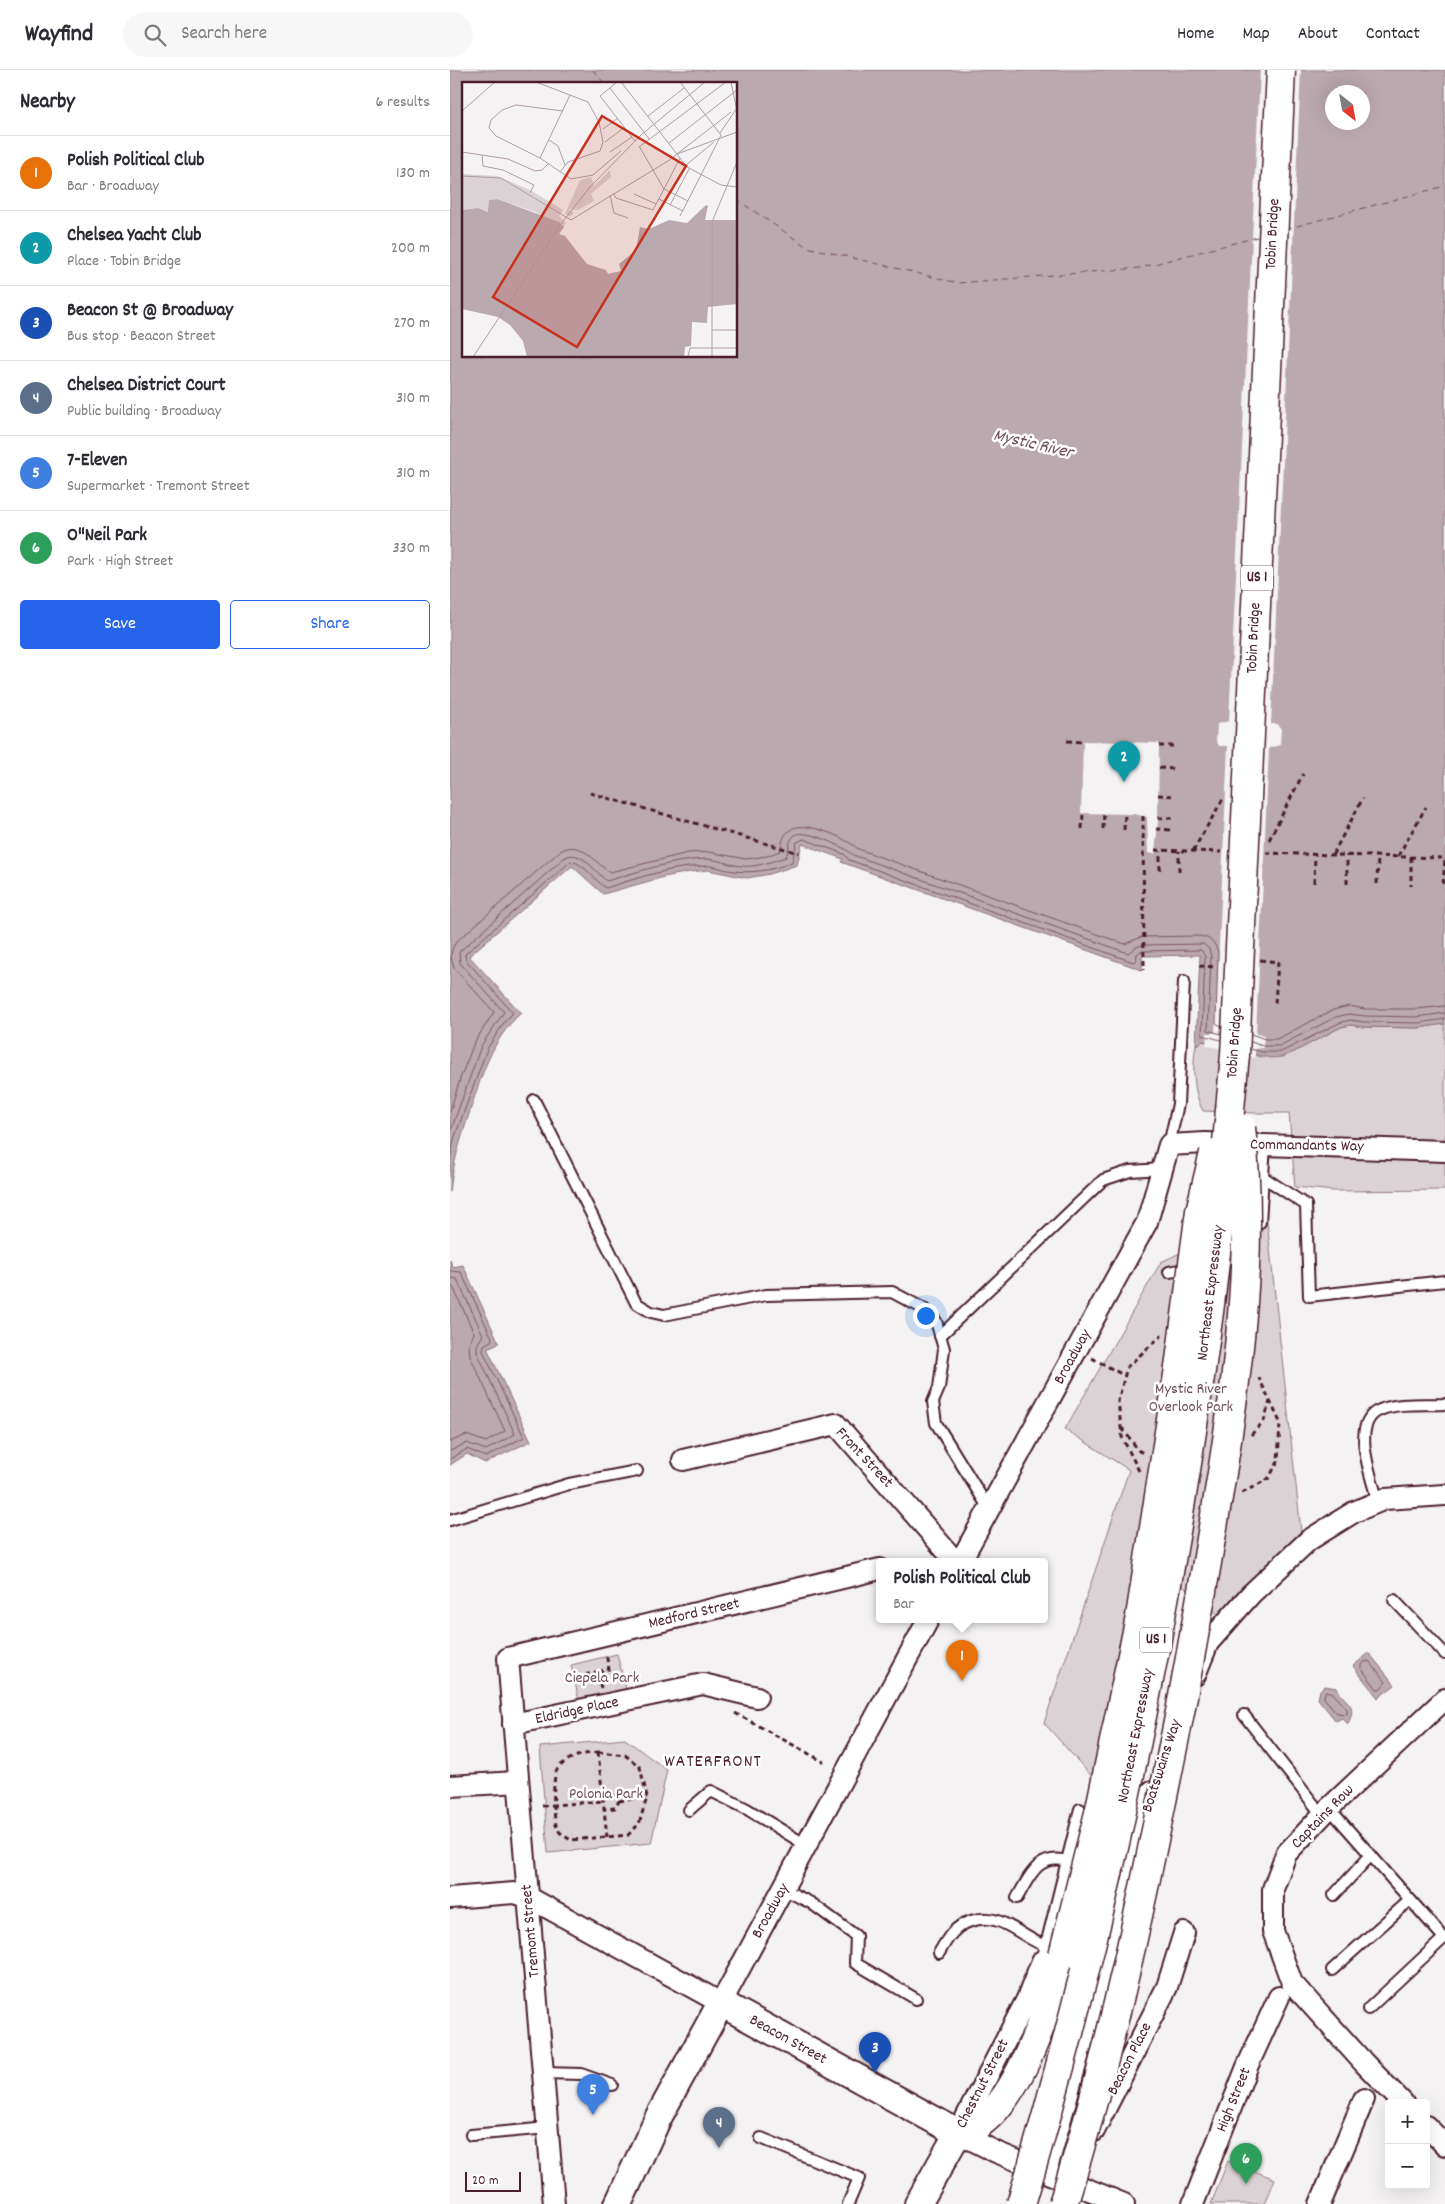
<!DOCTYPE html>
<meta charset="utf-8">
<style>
body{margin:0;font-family:Dekko,sans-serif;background:#f7f7f7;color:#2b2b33}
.controls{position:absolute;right:15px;bottom:15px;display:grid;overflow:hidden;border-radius:5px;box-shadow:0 5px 20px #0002}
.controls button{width:45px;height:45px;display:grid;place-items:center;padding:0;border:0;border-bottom:1px solid #e1e1e2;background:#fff;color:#2b2b33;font:25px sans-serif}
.compass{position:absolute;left:875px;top:15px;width:45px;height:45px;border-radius:50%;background:#fff;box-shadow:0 5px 20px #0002;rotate:149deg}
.scale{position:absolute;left:15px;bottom:12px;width:56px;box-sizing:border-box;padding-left:5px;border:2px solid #4a1f2b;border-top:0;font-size:14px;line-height:18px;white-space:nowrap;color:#4a1f2b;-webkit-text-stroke:4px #fff;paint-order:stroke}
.you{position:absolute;left:475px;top:1245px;width:18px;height:18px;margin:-12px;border:4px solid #fff;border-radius:50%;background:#1a73e8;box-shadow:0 0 0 8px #1a73e833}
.badge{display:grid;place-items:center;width:32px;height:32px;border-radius:50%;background:#2563eb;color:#fff;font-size:16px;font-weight:700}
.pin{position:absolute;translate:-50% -41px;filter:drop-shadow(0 1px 2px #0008)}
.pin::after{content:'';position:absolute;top:26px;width:18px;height:15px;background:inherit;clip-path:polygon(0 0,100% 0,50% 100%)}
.popup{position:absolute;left:426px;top:1488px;width:172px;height:65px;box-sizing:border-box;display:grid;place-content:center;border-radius:5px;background:#fff;filter:drop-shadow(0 1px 4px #0005);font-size:16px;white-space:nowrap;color:#7c7c81}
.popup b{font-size:19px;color:#2b2b33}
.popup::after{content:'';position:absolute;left:50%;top:100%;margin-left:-10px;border:10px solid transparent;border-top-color:#fff}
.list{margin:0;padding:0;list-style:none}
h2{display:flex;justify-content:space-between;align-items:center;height:65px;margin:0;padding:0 20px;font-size:21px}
h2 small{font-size:16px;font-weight:400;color:#7c7c81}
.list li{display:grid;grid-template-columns:32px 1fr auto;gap:15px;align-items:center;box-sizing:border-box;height:75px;padding:0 20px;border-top:1px solid #e1e1e2}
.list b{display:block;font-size:19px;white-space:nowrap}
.list p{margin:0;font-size:16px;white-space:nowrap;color:#7c7c81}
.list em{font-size:16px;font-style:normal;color:#7c7c81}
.actions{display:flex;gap:10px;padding:15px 20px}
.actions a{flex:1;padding:11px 0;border:1px solid #2563eb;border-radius:5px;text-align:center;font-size:18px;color:#2563eb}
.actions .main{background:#2563eb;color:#fff}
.icon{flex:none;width:28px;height:28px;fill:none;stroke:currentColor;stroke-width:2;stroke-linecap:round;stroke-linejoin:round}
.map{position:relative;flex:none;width:995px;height:2134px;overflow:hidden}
header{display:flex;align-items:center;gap:30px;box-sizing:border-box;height:70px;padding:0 25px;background:#fff;border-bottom:1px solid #e1e1e2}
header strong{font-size:24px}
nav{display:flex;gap:28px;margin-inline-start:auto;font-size:18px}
.search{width:350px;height:45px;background:#f7f7f7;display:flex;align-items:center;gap:12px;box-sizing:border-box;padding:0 18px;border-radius:28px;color:#7c7c81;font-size:19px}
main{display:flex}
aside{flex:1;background:#fff}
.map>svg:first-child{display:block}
.green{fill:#dbd2d5;stroke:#927880}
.water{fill:#baa9ae;stroke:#8d727a;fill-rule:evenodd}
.pier{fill:#f4f2f2}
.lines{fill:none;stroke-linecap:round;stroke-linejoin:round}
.shore{stroke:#77565f;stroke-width:1}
.ferry{stroke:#714f59;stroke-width:1;stroke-dasharray:6 5;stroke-linecap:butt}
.service-casing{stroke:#4a1f2b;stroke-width:14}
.minor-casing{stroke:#4a1f2b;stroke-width:24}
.tertiary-casing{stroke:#4a1f2b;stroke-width:30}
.motorway-casing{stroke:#4a1f2b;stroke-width:31}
.path{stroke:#4a1f2b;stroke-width:3;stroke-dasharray:5 4;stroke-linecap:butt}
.service{stroke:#fff;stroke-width:10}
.minor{stroke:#fff;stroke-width:20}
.tertiary{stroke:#fff;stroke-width:26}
.motorway{stroke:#fff;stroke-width:28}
.motorway-bridge-casing{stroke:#4a1f2b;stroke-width:31;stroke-linecap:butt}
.motorway-bridge{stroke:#fff;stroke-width:28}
.labels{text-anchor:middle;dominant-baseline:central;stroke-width:5;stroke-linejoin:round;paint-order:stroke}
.shield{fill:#fff;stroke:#80626b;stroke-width:1}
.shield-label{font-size:15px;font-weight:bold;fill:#4a1f2b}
.street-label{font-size:16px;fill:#4a1f2b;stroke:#fff}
.park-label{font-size:16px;fill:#6e4c56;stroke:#fff}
.water-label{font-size:18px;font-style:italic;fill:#714f59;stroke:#fff}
.neighbourhood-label{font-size:18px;letter-spacing:1px;fill:#4a1f2b;stroke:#fff}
.inset-river{fill:none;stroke:#baa9ae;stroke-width:2.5}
.inset-road{fill:none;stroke:#b09ea2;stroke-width:1}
.view{fill:#c8321e;fill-opacity:0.15;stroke:#c8321e;stroke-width:2.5}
.inset-edge{fill:none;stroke:#4a1f2b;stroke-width:2.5}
</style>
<header>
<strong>Wayfind</strong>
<div class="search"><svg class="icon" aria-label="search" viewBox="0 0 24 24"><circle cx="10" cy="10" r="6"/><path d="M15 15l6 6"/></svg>Search here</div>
<nav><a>Home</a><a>Map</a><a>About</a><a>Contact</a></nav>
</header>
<main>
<aside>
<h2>Nearby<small>6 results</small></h2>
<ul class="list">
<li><span class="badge" style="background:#e8710a">1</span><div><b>Polish Political Club</b><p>Bar · Broadway</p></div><em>130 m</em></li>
<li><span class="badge" style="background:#0f9aa8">2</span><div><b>Chelsea Yacht Club</b><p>Place · Tobin Bridge</p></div><em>200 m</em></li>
<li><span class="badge" style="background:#1a4fb4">3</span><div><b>Beacon St @ Broadway</b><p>Bus stop · Beacon Street</p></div><em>270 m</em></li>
<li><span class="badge" style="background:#5c6f8a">4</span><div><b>Chelsea District Court</b><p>Public building · Broadway</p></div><em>310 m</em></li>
<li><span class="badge" style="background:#3f7fe0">5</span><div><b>7-Eleven</b><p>Supermarket · Tremont Street</p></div><em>310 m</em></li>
<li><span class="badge" style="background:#2e9e5b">6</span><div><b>O&quot;Neil Park</b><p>Park · High Street</p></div><em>330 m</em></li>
</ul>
<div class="actions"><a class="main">Save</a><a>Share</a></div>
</aside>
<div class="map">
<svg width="995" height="2134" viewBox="0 0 995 2134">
<rect width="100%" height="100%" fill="#f4f2f2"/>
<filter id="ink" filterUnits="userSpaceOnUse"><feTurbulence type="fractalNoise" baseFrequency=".02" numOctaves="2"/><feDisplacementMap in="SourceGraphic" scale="10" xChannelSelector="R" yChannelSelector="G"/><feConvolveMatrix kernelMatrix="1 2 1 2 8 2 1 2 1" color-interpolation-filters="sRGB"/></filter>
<g filter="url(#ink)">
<g class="green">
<path d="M995,954V1120L884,1121L845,1117L839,1043H805L753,1041C743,1023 742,995 746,975L753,971L811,987L844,982L891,957L901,955L913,957L968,958Z"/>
<polygon points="816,1143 851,1461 768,1544 689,1482 645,1710 594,1653 679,1400 615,1359 711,1192"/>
<polygon points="167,1584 177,1623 130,1635 121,1595"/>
<polygon points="175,1669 217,1700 201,1773 98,1783 90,1677"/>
<polygon points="778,2091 825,2109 815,2134 761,2134"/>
</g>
<g class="water">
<path d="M0,0H995V954L968,958L913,957L901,955L891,957L844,982L832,987L820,988L753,971L746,975L750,885L692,886V900L391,792L393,789L352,774L347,795L320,804L297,808L258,800L240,802L214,807L153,824L122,796L19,886L71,943C41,970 31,1007 19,1044C10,1072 3,1092 0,1122ZM14,14H286V286H14ZM882,22H912V52H882Z"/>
<polygon points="0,1189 2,1197 13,1195 49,1273 37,1278 81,1371 35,1393 17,1384 0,1395"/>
<polygon points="919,1583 945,1615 928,1628 903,1596"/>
<path d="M875,1616L887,1618C896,1635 908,1632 898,1654L892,1648L886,1651L868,1629L870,1620Z"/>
</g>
<g class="pier">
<polygon points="810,0 851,0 821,654 828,654 831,659 830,675 819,678 806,964 814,965 813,978 805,979 805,988 756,975 757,963 765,963 778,676 769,676 766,671 767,654 779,651"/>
<polygon points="633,671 709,673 708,751 705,784 698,783 697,747 684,744 631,743"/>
</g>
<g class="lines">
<g class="shore">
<polyline points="801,964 815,969 827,969 883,940 899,936 915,939 967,939 995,936"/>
<polyline points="801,972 813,976 829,976 886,947 899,944 915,946 967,947 995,943"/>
<polyline points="800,979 812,982 831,982 889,953 900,950 914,952 968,953 995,949"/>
<path d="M0,1042L10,1009L24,973L44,942L4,898C0,888 0,879 7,871L109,782C130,767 144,793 160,802L238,783L259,782L296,789L317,786L330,781C332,773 333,765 340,760C353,749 397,768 408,779L675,874L691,867L749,866C759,867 765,872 768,882L766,953L771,956"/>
<path d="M0,1063L31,976L54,942L10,893L9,882L114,788C131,777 145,803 157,811C189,801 223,790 256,789C267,789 280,795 291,796C306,798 322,791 336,787C339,781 338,770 345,765C354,758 396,777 403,785L678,883L686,877L692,875L753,874L759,879L761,886L758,960L771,964"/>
<path d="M0,1091L4,1069L37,979L55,951L63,943L16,890L15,884L121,791C135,794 144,810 156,818C187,808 223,796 256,796C263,795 271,799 278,800C299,804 322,801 342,792L347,772L354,769L394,784L399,790L683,892L686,891L687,884L691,881L751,880L755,886L752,965L771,970"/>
<polyline points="0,1201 11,1202 42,1268 41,1271 34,1275 33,1281 74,1367 36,1387 17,1379 0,1389"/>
<polyline points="0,1208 7,1209 33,1265 27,1275 27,1282 65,1364 36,1380 17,1373 0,1381"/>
<polyline points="0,1216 3,1217 24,1263 19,1275 20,1286 55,1361 36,1372 16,1365 0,1372"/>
<polygon points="917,1591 920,1592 936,1612 930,1619 927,1619 911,1598 911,1595"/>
<polygon points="876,1621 883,1623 897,1639 897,1644 887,1643 874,1628"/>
</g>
<g class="ferry">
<polyline points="143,0 155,14"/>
<polyline points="286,129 357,177 508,213 689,198 811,166"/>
<polyline points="836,159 995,116"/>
</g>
<g class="service-casing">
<g id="service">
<polyline points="84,1030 186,1233 201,1242 214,1245 316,1225 442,1222 474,1239 486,1251 494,1279 489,1318 483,1332 486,1353 539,1439"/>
<polyline points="719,1075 728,1034 734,911"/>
<polyline points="813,1107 856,1135 859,1226 995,1211"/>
<polyline points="770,1193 810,1152 815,1075"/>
<polyline points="719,1202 741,1198"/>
<polyline points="490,1266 653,1110 680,1101 713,1099"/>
<path d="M928,1432C922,1408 899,1352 930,1340C948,1332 975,1335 995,1334"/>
<polyline points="0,1450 119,1414 187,1401"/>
<polyline points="944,1530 995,1584"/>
<polyline points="794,1645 872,1745"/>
<polyline points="879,1738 994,1868 918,1939"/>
<polyline points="239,1740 261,1721 297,1739 356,1775"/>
<polyline points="333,1819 361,1833 406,1866 405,1893 466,1929"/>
<polyline points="884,1825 921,1785"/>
<path d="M567,1828C580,1806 587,1783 618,1791"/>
<path d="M489,1883C497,1869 504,1856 521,1851C552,1841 569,1867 596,1876"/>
<polyline points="592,1891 630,1739"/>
<polyline points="882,1900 960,1830"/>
<polyline points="93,2003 131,2004 162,2015"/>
<polyline points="21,2065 98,2058"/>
<polyline points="311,2068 409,2108 398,2134"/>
</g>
</g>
<g class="minor-casing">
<g id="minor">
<polyline points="233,1390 386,1354 506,1492"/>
<polyline points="510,1492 697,1152 719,1075 755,1073 995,1081"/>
<polyline points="745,1605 758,1573 801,1524 859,1470 904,1442 935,1429 995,1425"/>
<polyline points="63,1654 253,1614 307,1627"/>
<polyline points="0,1716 68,1712"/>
<polyline points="0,1828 64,1823 78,1827 271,1933 478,1550"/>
<polyline points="592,1891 577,1929 508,2063 546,2082 674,2134"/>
<polyline points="953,2033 914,1993 842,1913 823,1861 823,1819 836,1784 879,1738 995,1629"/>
<polyline points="976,2056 995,2075"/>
<polyline points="644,2061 717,1917 734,1863"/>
<polyline points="596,2102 702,1721"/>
<polyline points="104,2134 58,1588 430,1499"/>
<polyline points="743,2134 797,1997 829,1927"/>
<polyline points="870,2134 914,2029"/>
</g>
</g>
<g class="tertiary-casing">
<polyline id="tertiary" points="168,2134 208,2048 271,1933 508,2063 468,2134"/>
</g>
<g class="motorway-casing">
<path id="motorway" d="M508,2063C565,2053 599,1935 613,1885"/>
</g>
<g class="path">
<polyline points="617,671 633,672"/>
<polyline points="709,676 724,676"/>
<polyline points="709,698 724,699"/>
<polyline points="140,723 349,783"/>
<polyline points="708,725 724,726"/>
<polyline points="693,746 694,900"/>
<polyline points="708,748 724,748"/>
<polyline points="632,759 633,743"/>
<polyline points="653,759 654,743"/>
<polyline points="706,759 721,760"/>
<polyline points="674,760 675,744"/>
<polyline points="819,770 853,704"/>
<polyline points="705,780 772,782"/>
<polyline points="743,781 774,727"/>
<polyline points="816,783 995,788"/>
<polyline points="883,784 913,728"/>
<polyline points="948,786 976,737"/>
<polyline points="961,787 961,816"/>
<polyline points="710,800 710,781"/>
<polyline points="729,801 729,781"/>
<polyline points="864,813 865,784"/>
<polyline points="897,814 897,785"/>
<polyline points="927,814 928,786"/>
<polyline points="993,814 995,789"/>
<polyline points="810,890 828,892 825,933"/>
<polyline points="749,896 766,897"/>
<polyline points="642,1288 675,1306"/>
<polyline points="672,1358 689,1381 694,1383"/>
<polyline points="801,1365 814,1351 820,1331"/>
<polyline points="689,1401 672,1367 668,1331 677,1297 712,1265"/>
<polyline points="792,1423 818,1409 828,1392 830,1352 809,1308"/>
<polyline points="135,1605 147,1602"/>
<polyline points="151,1618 147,1602 159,1599 156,1584"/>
<polyline points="285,1643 374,1692"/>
<path d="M148,1682L175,1685L190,1697L197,1727L189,1754L178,1765L121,1770C116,1767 109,1763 107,1758C103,1749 102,1707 107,1700C117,1686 133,1684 148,1682Z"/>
<polyline points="148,1682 157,1767"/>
<polyline points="153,1724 165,1725 169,1731 165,1738 155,1739"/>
<polyline points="169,1731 197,1727"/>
<polyline points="92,1736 153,1731"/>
</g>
<use href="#service" class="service"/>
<use href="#minor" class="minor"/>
<use href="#tertiary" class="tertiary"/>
<use href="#motorway" class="motorway"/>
<g class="motorway-bridge-casing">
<g id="motorway-bridge">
<polyline points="613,1885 649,1743 690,1547 728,1305 750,1141 764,1083"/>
<path d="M571,2134C658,1843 719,1543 759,1242C770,1157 777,1071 785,985L831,0"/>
<path d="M613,2134C664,1973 697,1807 730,1642C745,1562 759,1483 772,1403C790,1289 804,1173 791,1058"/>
</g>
</g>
<use href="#motorway-bridge" class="motorway-bridge"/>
</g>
</g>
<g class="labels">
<g class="shield">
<rect x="791" y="495.5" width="32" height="25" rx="4"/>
<rect x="690" y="1557.5" width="32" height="25" rx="4"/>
</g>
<g class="shield-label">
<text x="807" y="508">US 1</text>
<text x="706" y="1570">US 1</text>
</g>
<g class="street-label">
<text transform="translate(823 164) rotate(-87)">Tobin Bridge</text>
<text transform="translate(804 568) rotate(-87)">Tobin Bridge</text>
<text transform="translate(785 973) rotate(-86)">Tobin Bridge</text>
<text transform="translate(857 1076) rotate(1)">Commandants Way</text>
<text transform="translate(761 1223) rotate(-83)">Northeast Expressway</text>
<text transform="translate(623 1287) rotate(-61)">Broadway</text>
<text transform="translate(414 1388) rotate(47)">Front Street</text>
<text transform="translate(244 1544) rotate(-13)">Medford Street</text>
<text transform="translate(127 1641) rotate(-12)">Eldridge Place</text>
<text transform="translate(686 1666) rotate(-79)">Northeast Expressway</text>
<text transform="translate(712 1696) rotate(-72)">Boatswains Way</text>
<text transform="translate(873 1747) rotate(-46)">Captains Row</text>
<text transform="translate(321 1841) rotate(-61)">Broadway</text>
<text transform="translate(81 1861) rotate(-95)">Tremont Street</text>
<text transform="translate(338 1970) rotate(29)">Beacon Street</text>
<text transform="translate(680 1989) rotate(-63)">Beacon Place</text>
<text transform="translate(533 2014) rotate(-63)">Chestnut Street</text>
<text transform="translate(784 2030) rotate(-68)">High Street</text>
</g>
<g class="park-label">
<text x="741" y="1319">Mystic River<tspan x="741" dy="18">Overlook Park</tspan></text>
<text x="152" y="1608">Ciepela Park</text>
<text x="156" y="1724">Polonia Park</text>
</g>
<g class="water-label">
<text transform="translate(583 375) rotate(13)">Mystic River</text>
</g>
<g class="neighbourhood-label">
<text x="263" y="1692">WATERFRONT</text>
</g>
</g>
<g transform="translate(12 12)">
<rect width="275" height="275" fill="#f4f2f2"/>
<path d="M148,88L149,95L129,112L132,119L116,128L106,127L112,131L108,135L103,132L118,98L129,95L132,104ZM0,92L35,94L70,109L101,128L97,134L104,141L101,145L73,130L35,117L27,118V130L16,126L0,128Z" fill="#dbd2d5"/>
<path d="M35,117L97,140L102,145L97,152L103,154L125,182L144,188L146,192L159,189L157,182L174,168L178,145L187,147L207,138L225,141L244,123L246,124L243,138H275V222L246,225L245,241L230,240L229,264L223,265L222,275H65L61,259L48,243L36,235L0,227V128L16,126L26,130L27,118Z" fill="#baa9ae"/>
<path class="inset-river" d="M0,194L52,209M56,210L83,221L94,232L101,248L105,275"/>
<path class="inset-road" d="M74,0L126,20L137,40L141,60L138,69L106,80L98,90M155,0L138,14L173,59M159,0L225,85L259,103L275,105M218,0L259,53L239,93M269,0L275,29M148,6L188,58M0,29L33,0M101,29L54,23L40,28L29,38L27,46L34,54L78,76L109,97L131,93L159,69M186,34L222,6M141,47L156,36M258,51L275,26M87,58L96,64L103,83M143,60L163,45M207,61L275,8M177,64L202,107L226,119M177,65L264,0M0,70L46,77L73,89L80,88L86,82M148,70L170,55M215,72L275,50M20,73L21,84L41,88L72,103L68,111M78,76L108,13M224,83L252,60M0,94L39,96L109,138L206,79L269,30M151,111L154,116L191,128L218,76M172,112L194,122M148,113L152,131L166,136M197,117L221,129M208,123L227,87M218,134L239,93M250,248H275M250,266H275M11,275L99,142L128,105L179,53L243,0M226,275L228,266H250M250,275V140L275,80"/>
<path class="view" d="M140,34L224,84L115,265L31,215Z"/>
<rect width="275" height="275" class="inset-edge"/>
</g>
</svg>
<div class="controls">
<button>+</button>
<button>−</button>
</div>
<svg class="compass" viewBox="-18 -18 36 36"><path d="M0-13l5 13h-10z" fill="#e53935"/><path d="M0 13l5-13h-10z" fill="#7c7c81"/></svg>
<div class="scale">20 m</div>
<div class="you"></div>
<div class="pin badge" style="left:512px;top:1611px;background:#e8710a">1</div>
<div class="popup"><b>Polish Political Club</b>Bar</div>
<div class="pin badge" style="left:674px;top:712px;background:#0f9aa8">2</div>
<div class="pin badge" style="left:425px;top:2003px;background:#1a4fb4">3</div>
<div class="pin badge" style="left:269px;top:2078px;background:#5c6f8a">4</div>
<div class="pin badge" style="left:143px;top:2045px;background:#3f7fe0">5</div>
<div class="pin badge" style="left:796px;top:2114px;background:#2e9e5b">6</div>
</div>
</main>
